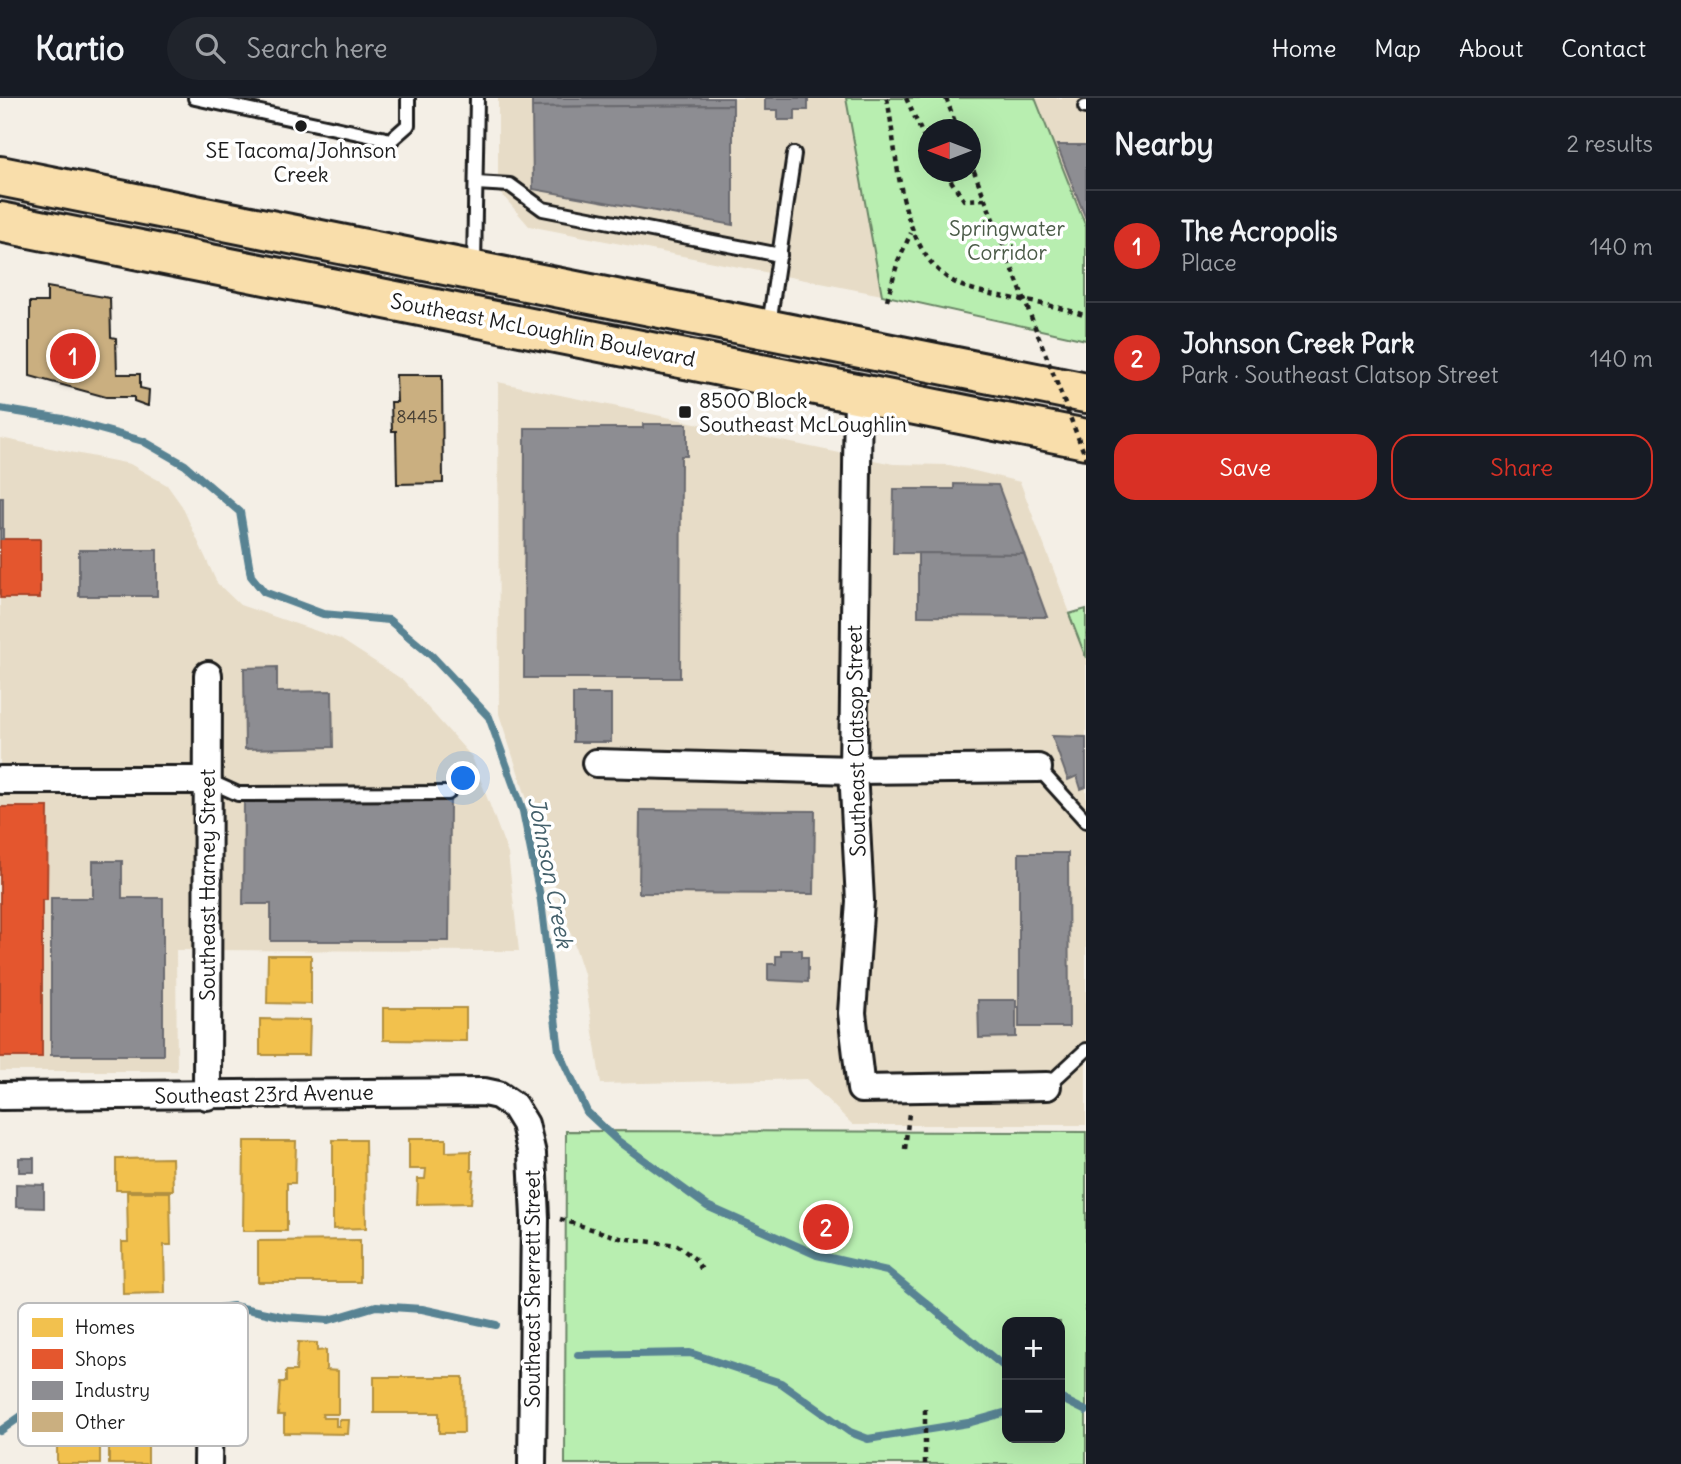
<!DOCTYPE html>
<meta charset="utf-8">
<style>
body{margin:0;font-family:Delius,sans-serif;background:#20242c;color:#f1f3f6}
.controls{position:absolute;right:21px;bottom:21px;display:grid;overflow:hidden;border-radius:14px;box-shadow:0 7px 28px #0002}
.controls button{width:63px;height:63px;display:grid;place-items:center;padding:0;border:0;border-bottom:2px solid #363941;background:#171b24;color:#f1f3f6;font:35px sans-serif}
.compass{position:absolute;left:918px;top:21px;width:63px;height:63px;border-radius:50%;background:#171b24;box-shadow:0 7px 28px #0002;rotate:270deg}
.you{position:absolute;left:464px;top:681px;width:24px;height:24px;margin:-18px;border:5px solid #fff;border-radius:50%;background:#1a73e8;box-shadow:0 0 0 10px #1a73e833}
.badge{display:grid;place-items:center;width:46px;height:46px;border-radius:50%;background:#d93025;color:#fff;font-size:23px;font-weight:700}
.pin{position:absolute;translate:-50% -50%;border:4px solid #fff;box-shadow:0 2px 7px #0006}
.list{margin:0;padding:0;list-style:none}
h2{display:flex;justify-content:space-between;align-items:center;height:91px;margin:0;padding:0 28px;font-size:30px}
h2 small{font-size:23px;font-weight:400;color:#9ea1a6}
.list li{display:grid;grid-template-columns:46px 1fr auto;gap:21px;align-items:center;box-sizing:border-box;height:112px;padding:0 28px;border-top:2px solid #363941}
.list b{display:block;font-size:26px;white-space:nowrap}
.list p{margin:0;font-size:23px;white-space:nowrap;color:#9ea1a6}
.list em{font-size:23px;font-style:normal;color:#9ea1a6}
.actions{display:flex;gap:14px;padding:21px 28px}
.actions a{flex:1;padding:16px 0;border:2px solid #d93025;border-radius:21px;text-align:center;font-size:24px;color:#d93025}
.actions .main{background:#d93025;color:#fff}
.icon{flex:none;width:38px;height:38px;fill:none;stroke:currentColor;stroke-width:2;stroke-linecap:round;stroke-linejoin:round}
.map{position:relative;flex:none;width:1086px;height:1366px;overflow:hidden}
header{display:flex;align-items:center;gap:42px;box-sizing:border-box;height:98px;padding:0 35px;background:#171b24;border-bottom:2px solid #363941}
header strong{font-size:33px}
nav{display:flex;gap:38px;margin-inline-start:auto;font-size:24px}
.search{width:490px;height:63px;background:#20242c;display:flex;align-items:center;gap:18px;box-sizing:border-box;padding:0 24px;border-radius:38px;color:#9ea1a6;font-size:26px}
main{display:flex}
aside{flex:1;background:#171b24}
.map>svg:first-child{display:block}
.built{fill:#e7dcc7}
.green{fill:#b8eeb0;stroke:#6a8566;stroke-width:2;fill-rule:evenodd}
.homes{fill:#f2c14e;stroke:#b2903f;stroke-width:2}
.shops{fill:#e4572e;stroke:#a84529;stroke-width:2}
.industry{fill:#8d8d92;stroke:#6b6b6f;stroke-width:2}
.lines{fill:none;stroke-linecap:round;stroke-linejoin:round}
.stream{stroke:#598393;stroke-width:8}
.building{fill:#caaf80;stroke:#1c1c1c;stroke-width:2}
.service-casing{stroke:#1c1c1c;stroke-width:18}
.minor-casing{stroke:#1c1c1c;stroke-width:32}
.trunk-casing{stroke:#1c1c1c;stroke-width:44}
.path{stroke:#1c1c1c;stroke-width:4.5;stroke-dasharray:5 5;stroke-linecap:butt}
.service{stroke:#fff;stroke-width:12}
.minor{stroke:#fff;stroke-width:26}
.trunk{stroke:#f9deab;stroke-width:38}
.path-bridge{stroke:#1c1c1c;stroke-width:4.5;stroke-dasharray:5 5;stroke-linecap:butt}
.poi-dot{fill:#1c1c1c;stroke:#fff;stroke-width:2.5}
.labels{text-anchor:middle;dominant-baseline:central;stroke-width:7;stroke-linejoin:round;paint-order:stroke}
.number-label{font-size:18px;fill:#484135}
.poi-label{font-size:21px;fill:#1c1c1c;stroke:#fff}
.park-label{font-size:21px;fill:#4b5b48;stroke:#fff}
.street-label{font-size:21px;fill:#1c1c1c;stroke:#fff}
.water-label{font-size:23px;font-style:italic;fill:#44606b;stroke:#fff}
.key{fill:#fff;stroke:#bbb;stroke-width:2}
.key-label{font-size:19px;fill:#1c1c1c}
</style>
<header>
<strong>Kartio</strong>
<div class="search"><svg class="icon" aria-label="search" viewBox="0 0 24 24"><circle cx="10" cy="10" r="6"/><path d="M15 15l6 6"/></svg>Search here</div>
<nav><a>Home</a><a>Map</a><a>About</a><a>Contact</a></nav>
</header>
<main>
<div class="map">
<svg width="1086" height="1366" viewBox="0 0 1086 1366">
<rect width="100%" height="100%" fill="#f4efe6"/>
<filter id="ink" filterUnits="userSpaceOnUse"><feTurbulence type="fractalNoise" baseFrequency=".0143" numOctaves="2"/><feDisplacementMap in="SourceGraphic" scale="14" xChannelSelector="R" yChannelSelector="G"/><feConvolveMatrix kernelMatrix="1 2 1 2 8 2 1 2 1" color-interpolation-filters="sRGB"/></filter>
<g filter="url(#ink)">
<g class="built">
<polygon points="498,0 846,0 882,197 529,128 498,92"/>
<polygon points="1035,0 1086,0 1086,129"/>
<polygon points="498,284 893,366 950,367 1020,384 1086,557 1086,1027 853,1027 806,981 601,986 584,876 499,616"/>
<polygon points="0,340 130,366 167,387 182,408 217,485 240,507 340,541 403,582 472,659 508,756 519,853 176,852 177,973 0,973"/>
</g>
<g class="green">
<path d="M846,0H1035L1086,129V242L882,197ZM928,32H970V74H928Z"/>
<polygon points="1086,511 1086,560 1069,516"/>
<path d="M566,1033L1086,1034V1366H565ZM1060,1224V1340H1007V1224Z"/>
</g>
<g class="homes">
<polygon points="268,857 311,857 311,906 267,905"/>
<polygon points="383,910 466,910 466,943 383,942"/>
<polygon points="260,921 310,922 309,957 260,957"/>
<polygon points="409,1041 446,1041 446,1054 471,1053 471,1073 474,1073 471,1105 417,1106 418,1081 425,1081 426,1071 409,1071"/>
<polygon points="333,1042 365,1042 366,1130 333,1131"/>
<polygon points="244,1043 296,1043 295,1085 287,1085 287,1133 243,1133"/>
<polygon points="172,1060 173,1092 116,1092 116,1061"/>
<polygon points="127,1094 170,1094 171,1147 164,1147 165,1195 123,1196 122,1144 128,1144"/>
<polygon points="360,1142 360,1184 258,1184 258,1143"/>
<polygon points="298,1244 317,1245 317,1253 326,1252 326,1272 338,1273 338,1316 322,1316 323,1320 336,1320 336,1328 339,1328 339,1322 349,1322 348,1336 284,1335 284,1317 278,1317 280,1284 286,1284 286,1273 296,1273"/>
<polygon points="374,1279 463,1279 464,1335 439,1335 439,1315 374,1315"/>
<polygon points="61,1337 80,1337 80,1348 100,1348 100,1366 57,1366 57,1347 61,1347"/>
<rect x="109" y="1343" width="39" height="23"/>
</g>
<g class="shops">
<rect x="0" y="441" width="40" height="59"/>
<polygon points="0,709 48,709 47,802 42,802 42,959 0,959"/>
</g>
<g class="industry">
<polygon points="532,0 733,0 733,7 532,9"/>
<polygon points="765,0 808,0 808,12 795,12 795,22 778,22 778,12 765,12"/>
<polygon points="733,7 733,127 533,91 532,9"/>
<polygon points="1057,47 1086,47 1086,121"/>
<polygon points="643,326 687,326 687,358 681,358 680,580 524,580 525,330 643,330"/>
<polygon points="954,386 998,387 1024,456 893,455 894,391 954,391"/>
<rect x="0" y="400" width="3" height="41"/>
<rect x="79" y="452" width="78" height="46"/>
<polygon points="918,455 1024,456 1047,519 918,518"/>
<polygon points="277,569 277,594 332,593 333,649 245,651 244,570"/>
<rect x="573" y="596" width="38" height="48"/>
<polygon points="1052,638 1086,639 1086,689 1081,691 1077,678 1068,682"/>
<polygon points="244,702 450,703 449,843 271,843 271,806 243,806"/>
<polygon points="640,712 815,713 814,796 639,795"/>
<polygon points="1019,755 1068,755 1069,929 1019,929"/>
<polygon points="93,763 122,763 122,800 163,800 163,957 51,957 51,800 93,800"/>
<polygon points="781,852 802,852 802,859 808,859 808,884 768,882 768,866 776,866 776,858 781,858"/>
<polygon points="978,902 1016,902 1016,939 979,940"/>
<rect x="19" y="1060" width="15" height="14"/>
<polygon points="16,1086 44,1087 44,1110 16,1109"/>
</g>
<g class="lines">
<g class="stream">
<polyline points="0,311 63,321 143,343 185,367 240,414 251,478 264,494 323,516 389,522 432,558 489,619 523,713 541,803 559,953 587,1014 618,1043 707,1108 817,1157 887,1173 1007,1271"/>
<polyline points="578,1257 690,1255 781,1285 850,1334 868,1341 968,1325 1007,1314"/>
<polyline points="1060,1300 1086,1313"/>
<polyline points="0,1333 50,1298 83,1266 124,1257 171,1233 198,1213 233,1208 285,1219 329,1222 376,1208 422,1211 496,1227"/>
</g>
</g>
<g class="building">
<polygon points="47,189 110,200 111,239 116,240 117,276 140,276 140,290 149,292 148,308 134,303 134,299 106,299 30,278 30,204 47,204"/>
<polygon points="396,277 442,277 443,385 397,386 396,333 392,333 391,304 397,304"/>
</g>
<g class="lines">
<g class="service-casing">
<g id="service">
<polyline points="195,0 391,42 408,27 408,0"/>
<polyline points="1085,9 1086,9"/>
<polyline points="476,85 510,87 543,111 780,157"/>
<polyline points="474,168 477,0"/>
<polyline points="769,227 794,56"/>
<polyline points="1038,670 1086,723"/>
<polyline points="207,682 238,696 448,695"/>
<polyline points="1047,988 1086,952"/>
</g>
</g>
<g class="minor-casing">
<g id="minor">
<polyline points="858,295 853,672 860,803 852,915 861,991 1047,988"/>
<polyline points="596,665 853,672 1038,670"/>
<polyline points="0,682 207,682"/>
<polyline points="0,998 484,994 498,997 514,1008 525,1026 532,1056 535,1120 532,1366"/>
<polyline points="207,998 208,577"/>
<polyline points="208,1366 209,1294"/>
</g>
</g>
<g class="trunk-casing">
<g id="trunk">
<polyline points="0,78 1086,295"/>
<polyline points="0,124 1086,341"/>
</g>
</g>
<g class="path">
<path d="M887,0C899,61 897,170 971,191C1009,202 1049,204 1086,218"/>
<polyline points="906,0 928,48"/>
<polyline points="946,0 958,32"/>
<polyline points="970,63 998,134"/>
<polyline points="945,74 964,102 985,101"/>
<polyline points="887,202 898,163 911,135"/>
<polyline points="905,1051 909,1015"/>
<polyline points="560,1121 620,1140 677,1147 695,1161 704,1175"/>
<polyline points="925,1366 925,1306"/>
</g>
<use href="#service" class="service"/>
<use href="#minor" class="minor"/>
<use href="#trunk" class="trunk"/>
<polyline class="path-bridge" points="998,134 1086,360"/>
</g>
</g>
<g class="poi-dot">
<circle cx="301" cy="28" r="7"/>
<rect x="678" y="307" width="14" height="14" rx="3.5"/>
</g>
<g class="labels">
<g class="number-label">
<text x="417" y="318">8445</text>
</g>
<g class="poi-label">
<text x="301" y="52">SE Tacoma/Johnson<tspan x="301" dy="24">Creek</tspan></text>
<text x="699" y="302" text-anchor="start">8500 Block<tspan x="699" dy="24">Southeast McLoughlin</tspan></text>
</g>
<g class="park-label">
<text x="1007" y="130">Springwater<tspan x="1007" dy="24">Corridor</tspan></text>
</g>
<g class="street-label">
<text transform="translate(543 232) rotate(11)">Southeast McLoughlin Boulevard</text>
<text transform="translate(856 643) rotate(-91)">Southeast Clatsop Street</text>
<text transform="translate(207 787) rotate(-90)">Southeast Harney Street</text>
<text transform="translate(264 996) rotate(-1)">Southeast 23rd Avenue</text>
<text transform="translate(532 1191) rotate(-90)">Southeast Sherrett Street</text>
</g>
<g class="water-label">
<text transform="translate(551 774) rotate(79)">Johnson Creek</text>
</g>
</g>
<rect x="18" y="1205" width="230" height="143" rx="10" class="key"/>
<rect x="32" y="1220" width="31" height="19" fill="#f2c14e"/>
<rect x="32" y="1251" width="31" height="20" fill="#e4572e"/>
<rect x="32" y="1283" width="31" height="19" fill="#8d8d92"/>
<rect x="32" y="1314" width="31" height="20" fill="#caaf80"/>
<g class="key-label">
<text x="75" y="1236">Homes</text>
<text x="75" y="1268">Shops</text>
<text x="75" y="1299">Industry</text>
<text x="75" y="1331">Other</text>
</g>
</svg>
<div class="controls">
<button>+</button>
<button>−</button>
</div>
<svg class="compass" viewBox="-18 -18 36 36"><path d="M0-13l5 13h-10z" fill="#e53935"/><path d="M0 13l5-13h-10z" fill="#9ea1a6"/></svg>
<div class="you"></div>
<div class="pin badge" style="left:73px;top:258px">1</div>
<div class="pin badge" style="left:826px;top:1129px">2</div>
</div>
<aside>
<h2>Nearby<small>2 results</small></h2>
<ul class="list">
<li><span class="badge">1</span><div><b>The Acropolis</b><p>Place</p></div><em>140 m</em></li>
<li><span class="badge">2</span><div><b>Johnson Creek Park</b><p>Park · Southeast Clatsop Street</p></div><em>140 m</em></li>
</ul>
<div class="actions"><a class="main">Save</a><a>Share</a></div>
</aside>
</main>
